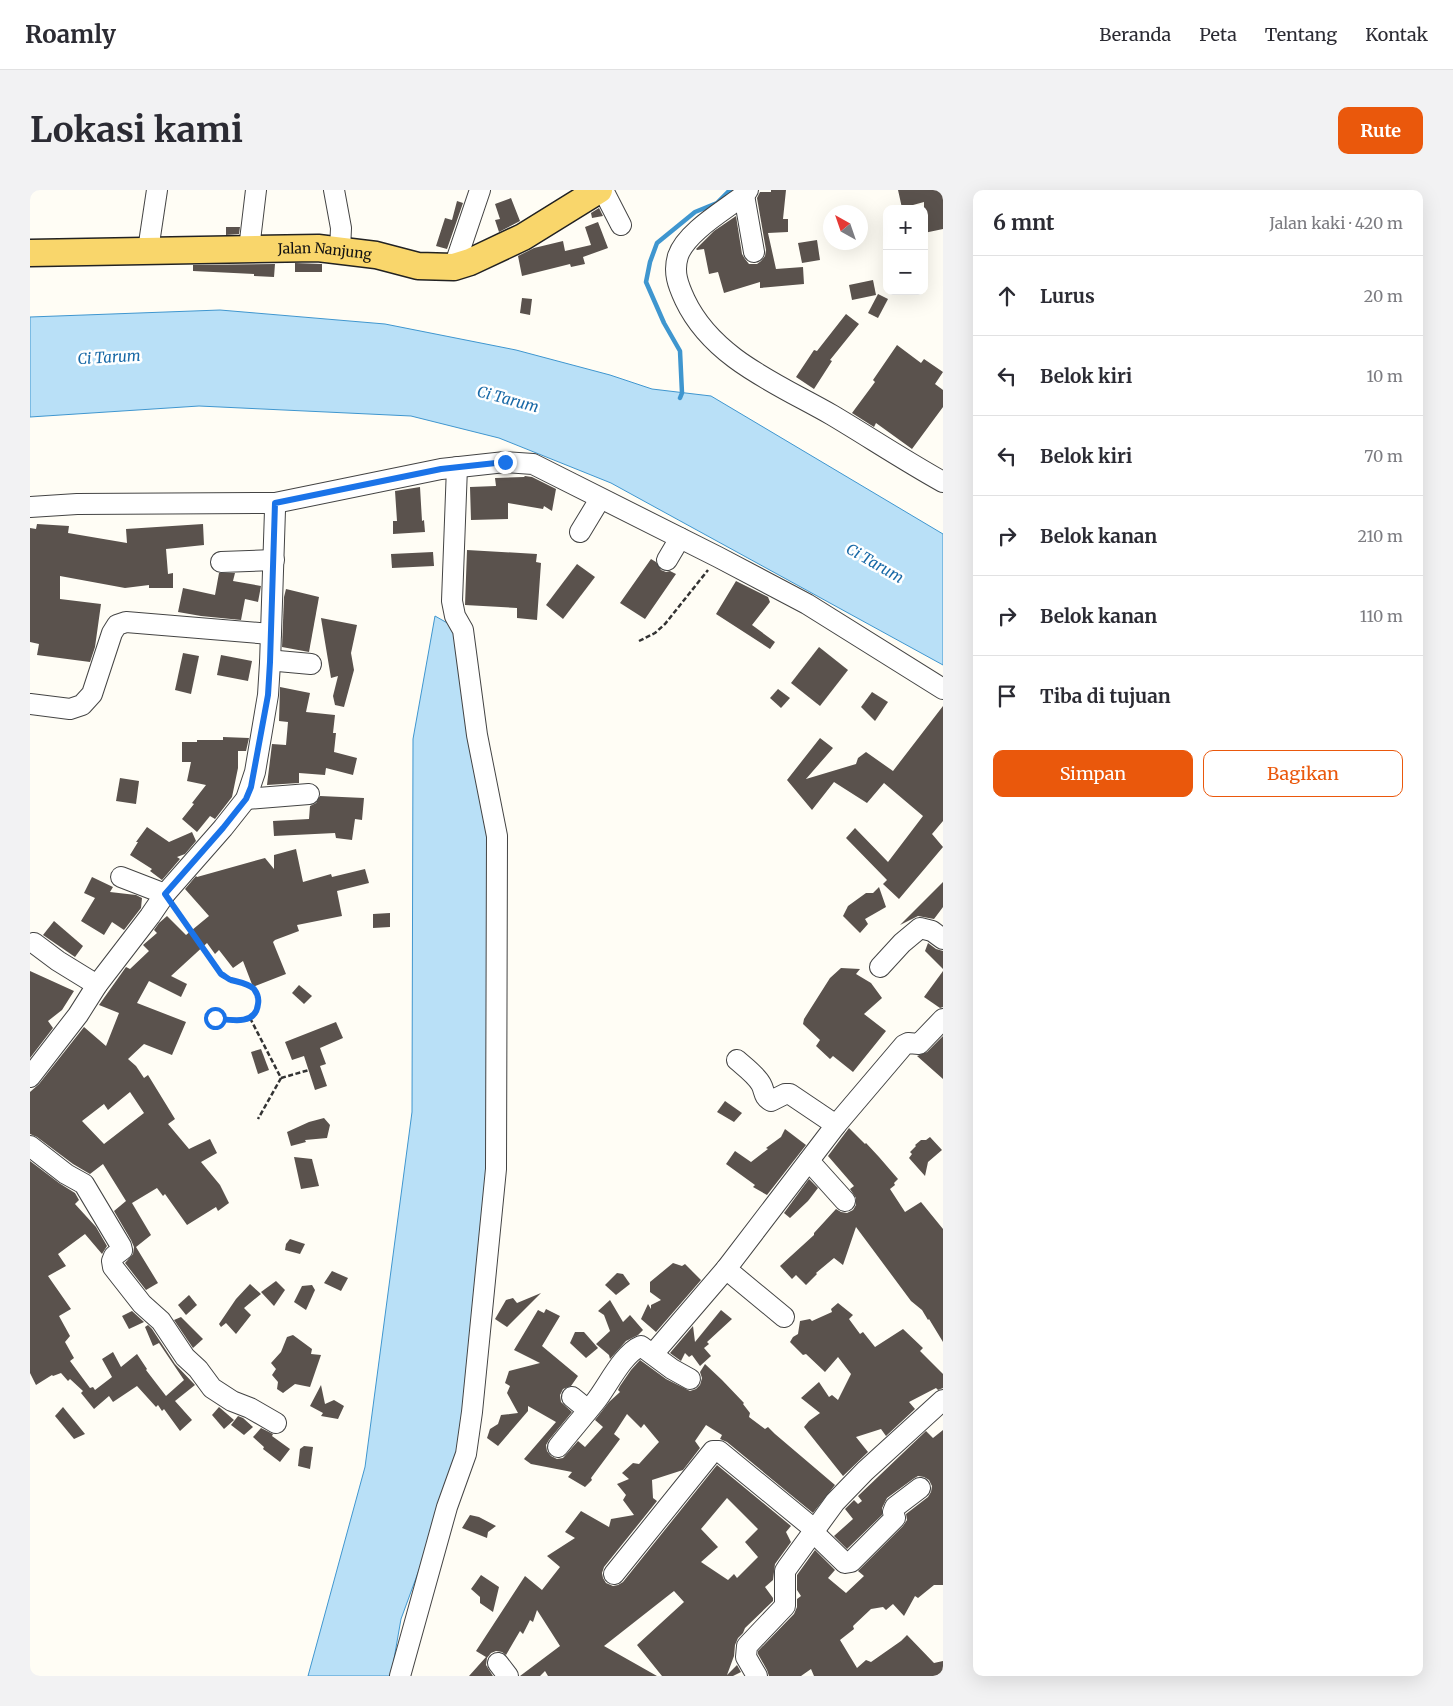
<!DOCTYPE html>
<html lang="id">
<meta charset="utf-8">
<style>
body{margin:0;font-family:Merriweather,serif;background:#f2f2f3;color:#2b2b33}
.controls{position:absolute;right:15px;top:15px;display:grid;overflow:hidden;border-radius:10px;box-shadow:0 5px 20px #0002}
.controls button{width:45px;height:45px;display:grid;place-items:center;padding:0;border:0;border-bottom:1px solid #e1e1e2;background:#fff;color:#2b2b33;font:25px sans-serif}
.compass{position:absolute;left:793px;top:15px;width:45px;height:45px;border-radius:50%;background:#fff;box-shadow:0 5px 20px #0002;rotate:320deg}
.stop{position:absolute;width:15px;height:15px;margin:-11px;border:4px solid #1a73e8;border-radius:50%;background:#fff}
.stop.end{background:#1a73e8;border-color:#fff;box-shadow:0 1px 5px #0008}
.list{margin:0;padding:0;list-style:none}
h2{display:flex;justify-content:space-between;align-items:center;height:65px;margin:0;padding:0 20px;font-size:21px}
h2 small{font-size:16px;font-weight:400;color:#7c7c81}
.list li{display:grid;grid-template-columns:32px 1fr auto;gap:15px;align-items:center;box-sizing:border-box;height:80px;padding:0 20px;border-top:1px solid #e1e1e2}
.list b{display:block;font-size:19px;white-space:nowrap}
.list em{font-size:16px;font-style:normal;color:#7c7c81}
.actions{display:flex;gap:10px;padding:15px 20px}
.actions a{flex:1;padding:11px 0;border:1px solid #ea580c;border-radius:10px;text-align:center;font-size:18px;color:#ea580c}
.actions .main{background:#ea580c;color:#fff}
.icon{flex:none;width:28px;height:28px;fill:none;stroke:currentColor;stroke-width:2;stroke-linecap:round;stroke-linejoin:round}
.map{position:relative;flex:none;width:913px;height:1486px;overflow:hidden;border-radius:10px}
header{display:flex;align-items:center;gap:30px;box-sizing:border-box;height:70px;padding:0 25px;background:#fff;border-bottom:1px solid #e1e1e2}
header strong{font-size:24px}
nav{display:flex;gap:28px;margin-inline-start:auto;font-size:18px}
.intro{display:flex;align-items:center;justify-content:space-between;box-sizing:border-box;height:120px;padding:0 30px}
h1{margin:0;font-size:35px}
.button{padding:12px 22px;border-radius:10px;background:#ea580c;color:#fff;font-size:18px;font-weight:700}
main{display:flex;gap:30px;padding:0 30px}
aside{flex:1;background:#fff;border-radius:10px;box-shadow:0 5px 20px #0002}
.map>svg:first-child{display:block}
.water{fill:#b9e0f7;stroke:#3f96cf}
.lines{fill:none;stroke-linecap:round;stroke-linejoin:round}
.stream{stroke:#3f96cf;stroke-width:4.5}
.building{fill:#5a524d;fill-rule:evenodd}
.minor-casing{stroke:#444;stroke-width:22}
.major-casing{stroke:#222;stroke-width:29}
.path{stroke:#333;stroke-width:2.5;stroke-dasharray:5 2.5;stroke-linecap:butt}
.minor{stroke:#fff;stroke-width:20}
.major{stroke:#f9d66b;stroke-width:26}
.route{stroke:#1a73e8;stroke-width:6}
.labels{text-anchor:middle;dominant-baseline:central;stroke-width:5;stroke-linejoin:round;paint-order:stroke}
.street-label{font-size:14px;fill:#111;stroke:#fff}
.water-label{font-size:15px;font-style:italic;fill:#1768a6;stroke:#fff}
</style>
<header>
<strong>Roamly</strong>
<nav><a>Beranda</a><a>Peta</a><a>Tentang</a><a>Kontak</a></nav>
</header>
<div class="intro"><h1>Lokasi kami</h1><a class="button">Rute</a></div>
<main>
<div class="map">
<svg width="913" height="1486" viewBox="0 0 913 1486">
<rect width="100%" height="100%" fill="#fffdf5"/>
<g class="water">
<polygon points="190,120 355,134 486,160 580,185 622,199 681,206 913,344 913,475 581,293 469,248 381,226 169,216 0,227 0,127"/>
<polygon points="405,426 428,439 461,670 462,930 429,1271 371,1429 361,1486 278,1486 335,1277 382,922 383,549"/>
</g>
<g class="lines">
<polyline class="stream" points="650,208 652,203 650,161 634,133 616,92 620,72 627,53 665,22 687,13 700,0"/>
</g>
<g class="building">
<polygon points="741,0 756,0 753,29 758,29 758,42 738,43 746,79 773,77 774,94 730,98 730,92 694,103 688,82 679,84 674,59 667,60 666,59 684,41 706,26 712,64 715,69 719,74 727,74 731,71 735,66 736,60 727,8 730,2 741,2"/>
<polygon points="868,0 913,0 913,39 894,43 894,12 872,18"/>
<polygon points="481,8 490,31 469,42 465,30 470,29 465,14"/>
<polygon points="427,11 433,13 417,59 406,56 415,28 422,30"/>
<polygon points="569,18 573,26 562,28 561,23"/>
<polygon points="568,32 578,58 553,67 555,74 541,77 540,74 492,86 488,66 504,58 533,51 535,61 561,55 555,37"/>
<polygon points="196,37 210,37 209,44 196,45"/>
<polygon points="787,50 790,70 772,73 768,53"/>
<polygon points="265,73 292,74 292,82 265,82"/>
<polygon points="245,74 244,87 224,86 224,84 163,81 163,75"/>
<polygon points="843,90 846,105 822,110 819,95"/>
<polygon points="848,104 858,109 848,128 838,123"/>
<polygon points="492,108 502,109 500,125 490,123"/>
<polygon points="816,124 829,134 800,170 802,171 784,199 766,187 784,160 787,161"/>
<polygon points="867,155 891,173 894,169 913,182 905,194 913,200 913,217 882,259 846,233 844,237 822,223 845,192 843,190"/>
<polygon points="495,286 502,287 526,299 522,321 514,316 513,319 478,313 478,329 441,330 440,297 466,296 465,288 494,287"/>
<polygon points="390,297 392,331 394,330 395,342 363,344 363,331 367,331 365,301"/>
<polygon points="7,334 39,336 38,343 97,353 96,339 173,334 174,355 136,359 138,384 143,383 143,398 119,398 119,395 95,398 30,386 30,409 71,414 65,457 60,472 7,465 9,454 0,452 0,338 6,339"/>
<polygon points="437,360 507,364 506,372 511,373 507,430 487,428 487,418 435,415"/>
<polygon points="403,362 404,376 362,378 361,364"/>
<polygon points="621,369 626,372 631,380 636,382 640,381 646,384 615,429 590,413"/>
<polygon points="547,374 565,387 533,429 516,415"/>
<polygon points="189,383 205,383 203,391 231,396 228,412 215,409 211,430 171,426 148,422 153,398 185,405"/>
<polygon points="706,391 738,407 740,412 722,435 745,452 740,459 686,424"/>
<polygon points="256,399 289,407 279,462 252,457 254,407"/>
<polygon points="291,428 327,435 321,463 324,480 314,517 305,515 303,506 308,486 301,488"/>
<polygon points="789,457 818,480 790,516 761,493"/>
<polygon points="153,463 169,466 161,504 145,500"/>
<polygon points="191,465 222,471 218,491 187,485"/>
<polygon points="250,497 280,503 276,522 305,525 303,543 306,543 304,562 327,568 323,585 296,578 295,585 269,583 269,593 237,595 242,554 256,555 258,532 249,531"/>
<polygon points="748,499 760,508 751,518 740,508"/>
<polygon points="842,502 858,512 845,531 831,517"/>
<polygon points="913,516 913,631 902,644 913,657 869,709 853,694 857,690 816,648 825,638 858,672 893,626 854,593 837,613 804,592 782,620 757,590 790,548 803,558 776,589 826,574 828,568 836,562 863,581"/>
<polygon points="193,547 219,548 216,561 208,561 208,578 202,607 185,629 180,626 167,642 152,629 164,614 162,613 176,595 157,591 161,572 152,572 152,552 167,552 167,550 193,550"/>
<polygon points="90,588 109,591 106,614 86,611"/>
<polygon points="290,606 334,608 332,630 325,629 322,650 306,648 305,643 244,646 243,631 279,629 280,616 286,613"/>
<polygon points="117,637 139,652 162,642 166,651 155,664 147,667 150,669 132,690 120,681 122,679 100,665 108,652 106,652"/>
<path d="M266,659L273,692L301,684L302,687L335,679L339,693L307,701L312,726L267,735L269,741L245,750L243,752L256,784L223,797L213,771L203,778L189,760L185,764L177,753L141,786L157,794L151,807L119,791L107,813L156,832L142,865L114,854L98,869L106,876L114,888L118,885L145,929L138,934L159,959L180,949L187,963L171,972L190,995L199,1013L188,1021L186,1017L157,1035L135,1004L133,1006L127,998L102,1013L121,1045L106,1057L128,1093L116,1100L95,1073L103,1064L104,1057L101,1050L84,1021L96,1011L73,974L60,984L43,974L7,947L0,944V902L9,894L54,837L76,856L89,823L69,815L96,777L100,779L119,761L113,755L127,743L124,740L129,733L137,726L156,745L179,726L155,699L166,686L167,687L235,668L244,679V665ZM100,902L114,923L74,954L52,931L74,914L78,920Z"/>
<polygon points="62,687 83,697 80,702 106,705 112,708 111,718 94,740 82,732 74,745 51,731 65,708 54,703"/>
<polygon points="913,692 913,717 904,729 888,726 870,735"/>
<polygon points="849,697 856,717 835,729 838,734 830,743 813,726 818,716 836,703 843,703"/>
<polygon points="360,723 360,737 343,738 343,724"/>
<polygon points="24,731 53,756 45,767 13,745"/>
<polygon points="898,753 906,759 913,761 913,779 895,761"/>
<polygon points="811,778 830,779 826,784 841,793 852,808 834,824 856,841 823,882 803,866 800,869 786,856 790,850 773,834 774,829 800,788"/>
<polygon points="0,781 44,801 32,820 18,831 23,838 0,868"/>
<polygon points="913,781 913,817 910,818 894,807"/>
<polygon points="269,795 282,806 274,814 262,803"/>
<polygon points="306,832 313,848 290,858 296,874 290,876 297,896 285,900 274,866 262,870 255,852"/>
<polygon points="913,846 913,889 887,866 897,862"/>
<polygon points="231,859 239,880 228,884 221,862"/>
<polygon points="695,911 712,923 704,932 687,922"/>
<polygon points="294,928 300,935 297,948 275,950 276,952 261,956 257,942 279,932"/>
<polygon points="819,938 835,954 836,953 849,967 868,989 864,993 865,995 860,999 875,1022 891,1012 913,1039 913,1152 899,1129 898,1130 892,1120 881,1111 826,1037 813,1075 804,1068 786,1083 787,1084 776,1095 766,1085 762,1089 750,1076 784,1045 784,1043 806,1019 811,1022 817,1023 823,1020 826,1015 826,1008 820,999 824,996 798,966"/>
<polygon points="755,939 776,955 737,1005 723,997 725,995 696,974 705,961 721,972 738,959 736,958 751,947"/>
<polygon points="900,947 912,960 898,972 895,986 879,968 882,964 880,962 886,956 885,955 891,950 896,950"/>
<polygon points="264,967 282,969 289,996 271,999"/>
<polygon points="0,971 29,993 45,1003 49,1010 45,1014 66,1037 77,1056 72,1064 55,1044 28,1064 36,1076 18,1086 41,1119 29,1126 40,1146 35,1152 44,1168 40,1171 60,1198 63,1197 65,1200 82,1187 72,1169 83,1162 91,1177 107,1164 117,1179 116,1180 136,1206 154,1190 129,1153 123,1156 115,1137 118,1135 122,1139 145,1174 165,1195 145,1211 162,1230 150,1241 134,1219 132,1221 128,1215 126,1217 107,1196 83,1212 79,1206 64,1219 51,1203 53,1201 40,1189 38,1191 31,1183 23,1186 22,1185 6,1195 0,1183"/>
<polygon points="779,989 788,998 778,1011 760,1028 754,1023"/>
<polygon points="260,1049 275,1054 270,1064 255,1060 256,1054"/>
<polygon points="643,1073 652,1076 655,1074 671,1090 626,1142 611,1129 618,1114 621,1119 621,1115 631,1110 620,1102 620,1092"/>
<polygon points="302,1081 318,1088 311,1101 294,1093"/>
<polygon points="587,1083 593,1084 600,1094 586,1105 575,1095"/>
<polygon points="246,1091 255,1100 244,1116 231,1102"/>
<polygon points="220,1094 231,1104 214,1118 221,1125 206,1144 196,1133 191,1137 189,1134 206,1109"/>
<polygon points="282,1095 285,1100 276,1120 264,1112 272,1096"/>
<polygon points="511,1103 477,1137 465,1129 476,1110 483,1108 487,1113"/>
<polygon points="159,1105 167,1115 156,1125 148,1115"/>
<polygon points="580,1110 593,1132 600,1125 613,1140 608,1145 596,1151 580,1169 579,1165 566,1154 580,1141 574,1125 568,1121"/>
<polygon points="808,1113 823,1125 819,1129 830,1144 833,1142 845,1157 873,1139 893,1158 890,1161 913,1184 913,1198 908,1200 906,1198 879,1212 885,1219 856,1246 851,1239 826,1247 838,1262 813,1286 774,1237 779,1231 790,1223 771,1208 789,1192 799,1207 802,1205 808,1210 821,1184 808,1167 795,1182 776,1164 773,1165 760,1152 763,1147 768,1144 770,1131 780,1129 782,1131 802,1122 801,1119"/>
<path d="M516,1119L530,1126L512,1156L548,1186L541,1196L533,1199L530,1205L531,1212L542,1222L519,1250L516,1255L517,1261L521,1266L527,1269L533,1268L548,1251L555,1257L573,1237L565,1230L579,1212L590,1202L588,1200L590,1196L601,1180L610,1170L636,1189L660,1201L666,1199L670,1195L672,1188L670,1182L675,1174L692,1190L714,1213L713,1214L720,1223L719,1227L735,1239L738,1237L745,1244L805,1295L783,1323L697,1252L690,1249L692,1245L676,1235L665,1251L670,1258L653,1280L622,1290L623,1308L627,1311L574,1377L572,1383L573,1388L576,1393L583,1396L588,1395L593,1392L687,1275L761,1336L756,1342L761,1352L745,1374L743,1390L735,1397L743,1408V1411L715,1438L713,1443L708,1448L705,1455L704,1466L697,1485L707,1475L711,1482L703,1486H632L607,1455L654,1412L644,1401L574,1456L627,1486H518L515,1481L510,1486H490L530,1456L507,1420L503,1432L500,1430L493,1444L490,1441L476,1465L472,1462L466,1461L461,1463L457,1468L456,1475L463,1486H439L456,1467L446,1461L495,1386L512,1400L530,1377L517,1366L545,1348L535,1342L551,1321L579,1337L581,1329L604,1325L593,1310L596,1305L587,1294L599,1289L592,1283L603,1273L609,1274L629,1252L614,1234L611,1238L597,1224L584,1244L590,1249L561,1288L562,1290L555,1297L538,1287L542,1282L501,1274L494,1269L526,1232L498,1216V1221L468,1256L457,1248L460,1239L468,1234L471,1225L488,1223L477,1203L480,1196L475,1193L479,1181L510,1173L484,1160L508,1120L514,1123ZM697,1308L728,1339L715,1352L728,1367L707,1388L704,1384L698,1390L671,1372L688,1357L671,1339Z"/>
<polygon points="691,1120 702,1129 677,1152 679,1154 674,1158 681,1166 670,1176 662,1165 659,1167 655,1163 651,1171 640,1163 663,1136 665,1152"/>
<polygon points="102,1121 114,1132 99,1139 92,1126"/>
<polygon points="151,1127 173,1149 163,1158 144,1130"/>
<polygon points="545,1142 554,1142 568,1158 556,1168 540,1153"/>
<polygon points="263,1145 282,1159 281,1164 291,1165 280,1197 265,1194 253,1203 247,1199 248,1192 242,1185 246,1179 241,1173 251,1162 257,1147"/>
<polygon points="291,1195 295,1214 304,1210 314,1216 308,1229 291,1226 293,1223 280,1216"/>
<polygon points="33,1217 55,1244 44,1249 25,1226"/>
<polygon points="189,1217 204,1230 194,1239 182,1225"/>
<polygon points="208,1226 213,1228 223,1237 214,1245 201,1235"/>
<polygon points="231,1238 243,1244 242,1246 260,1259 250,1272 233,1259 234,1257 223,1247"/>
<polygon points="913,1240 913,1395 904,1395 888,1408 885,1406 874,1426 863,1414 856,1420 853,1417 841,1419 823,1436 824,1439 810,1450 827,1478 836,1470 841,1472 871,1451 877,1445 904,1473 913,1471 913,1482 906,1486 784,1486 781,1479 771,1486 739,1486 737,1480 728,1464 728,1461 764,1424 767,1417 767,1409 771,1406 767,1400 767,1385 785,1360 805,1380 798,1388 816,1403 834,1386 828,1381 873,1336 877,1330 876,1324 898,1307 901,1302 902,1296 899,1290 894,1287 888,1286 883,1289 857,1308 852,1318 852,1325 817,1359 804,1346 823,1329 815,1319 824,1310 828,1314 832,1311 828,1306 896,1241 903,1248"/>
<polygon points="274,1256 283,1257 280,1279 268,1276 270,1259"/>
<polygon points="440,1325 449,1327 466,1336 458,1342 457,1348 432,1338"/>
<polygon points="451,1385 469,1397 463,1422 450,1413 450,1407 441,1399"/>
</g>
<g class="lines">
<g class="minor-casing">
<g id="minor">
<polyline points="304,0 311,38 310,61"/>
<polyline points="573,0 591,35"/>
<path d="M718,0L714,5C695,20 656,42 648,66C643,82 648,95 655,110C683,169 748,194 802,225C839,247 875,271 913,292"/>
<polyline points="714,5 724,62"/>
<polyline points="219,59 226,0"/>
<polyline points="118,60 127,0"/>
<polyline points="424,77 450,0"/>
<polyline points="245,313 411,279 475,272 503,274 688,367 777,414 913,499"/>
<polyline points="0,317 47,314 245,313 245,320 240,473 238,505 225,582 216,609 193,638 135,704 120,726 67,795 48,825 0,887"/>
<polyline points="550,342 570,309"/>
<polyline points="637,370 650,348"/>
<polyline points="191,372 244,370"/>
<polyline points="240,473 248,471 281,474"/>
<polyline points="0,514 40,519 52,515 62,504 82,443 87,435 96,432 241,444"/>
<polyline points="216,609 279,604"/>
<polyline points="91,687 135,704"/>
<polyline points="4,753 28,771 67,795"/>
<polyline points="850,777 872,753 890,738 902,741 913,749"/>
<path d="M707,870C715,877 726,885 731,894C735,901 733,907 741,911L755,904H760L806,935"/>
<polyline points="0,956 36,984 54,994 91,1056 92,1060 84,1066 82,1071 83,1077 112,1114 131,1131 155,1167 168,1179 182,1198 202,1211 220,1218 246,1233"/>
<polyline points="779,971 815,1011"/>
<polyline points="696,1079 754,1127"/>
<polyline points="623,1164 696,1079 806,935 874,855 878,853 889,854 913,829"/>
<polyline points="542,1207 558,1220"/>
<path d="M528,1257C540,1242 553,1227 565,1212C578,1196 592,1164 611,1156L642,1179L660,1189"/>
<polyline points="782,1341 815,1373 821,1372 865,1328 863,1322 865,1317 890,1298"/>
<polyline points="584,1384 683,1261 689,1261 784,1339"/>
<polyline points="468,1473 478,1486"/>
<polyline points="370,1486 417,1317 436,1264 442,1222 466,979 467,646 447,545 433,440 425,426 422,411 427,277"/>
<polyline points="727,1486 716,1467 717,1456 755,1416 755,1381 757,1378 805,1312 835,1281 913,1210"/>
</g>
</g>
<g class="major-casing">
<g id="major">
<path id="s1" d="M0,63L288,58L346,65L388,76L424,77L440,72L493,47L569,0"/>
</g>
</g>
<g class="path">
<polyline points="609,451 625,443 635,434 678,380"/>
<path d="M144,717L191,784C207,794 237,794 226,822C212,835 202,831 185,828"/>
<polyline points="220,828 251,888 228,929"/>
<polyline points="251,888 279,880"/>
</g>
<use href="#minor" class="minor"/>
<use href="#major" class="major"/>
</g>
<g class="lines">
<path class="route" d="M185,828C200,830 226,836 228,814C229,809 227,803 224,799C218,793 208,792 201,790C198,789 195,786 191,784L135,704L193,638L216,609L221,597L238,505L240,472L245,313L411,279L475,272"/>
</g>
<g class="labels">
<g class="street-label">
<text stroke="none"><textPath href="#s1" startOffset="295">Jalan Nanjung</textPath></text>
</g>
<g class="water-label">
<text transform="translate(79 167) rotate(-3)">Ci Tarum</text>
<text transform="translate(478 209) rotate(15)">Ci Tarum</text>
<text transform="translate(845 373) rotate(30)">Ci Tarum</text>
</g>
</g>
</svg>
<div class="controls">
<button>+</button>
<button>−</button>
</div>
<svg class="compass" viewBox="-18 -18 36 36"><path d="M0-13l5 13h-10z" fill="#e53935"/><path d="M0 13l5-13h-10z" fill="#7c7c81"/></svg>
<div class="stop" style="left:185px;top:828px"></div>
<div class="stop end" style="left:475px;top:272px"></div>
</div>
<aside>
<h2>6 mnt<small>Jalan kaki · 420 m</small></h2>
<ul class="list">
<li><svg class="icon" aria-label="ahead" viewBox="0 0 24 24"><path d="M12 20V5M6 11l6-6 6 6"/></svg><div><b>Lurus</b></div><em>20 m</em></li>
<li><svg class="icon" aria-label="left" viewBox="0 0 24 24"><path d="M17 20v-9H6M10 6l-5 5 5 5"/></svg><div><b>Belok kiri</b></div><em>10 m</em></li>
<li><svg class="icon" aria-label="left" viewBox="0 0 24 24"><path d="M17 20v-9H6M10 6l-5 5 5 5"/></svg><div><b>Belok kiri</b></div><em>70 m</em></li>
<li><svg class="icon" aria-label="right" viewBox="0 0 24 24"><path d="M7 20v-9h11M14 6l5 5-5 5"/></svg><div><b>Belok kanan</b></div><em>210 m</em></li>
<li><svg class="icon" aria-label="right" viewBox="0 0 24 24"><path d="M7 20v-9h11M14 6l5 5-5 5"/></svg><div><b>Belok kanan</b></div><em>110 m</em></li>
<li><svg class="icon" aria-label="arrive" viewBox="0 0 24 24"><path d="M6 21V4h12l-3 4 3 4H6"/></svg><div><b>Tiba di tujuan</b></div></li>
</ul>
<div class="actions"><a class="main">Simpan</a><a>Bagikan</a></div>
</aside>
</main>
